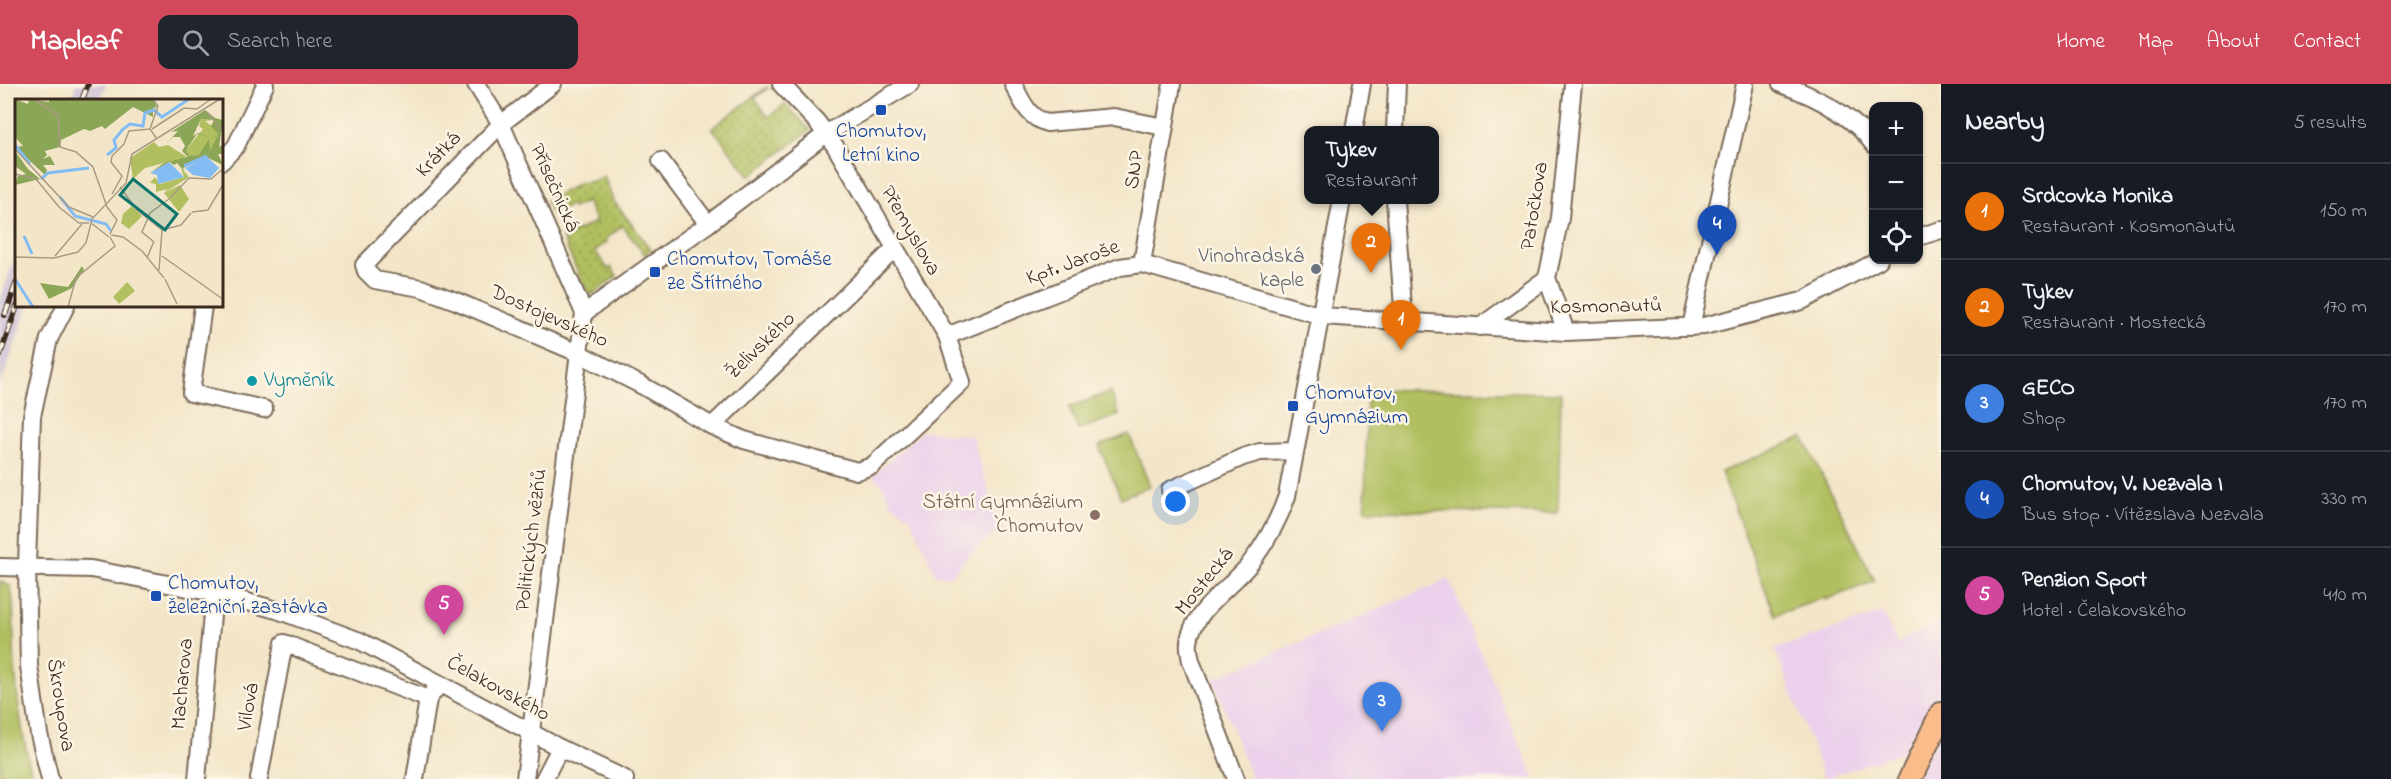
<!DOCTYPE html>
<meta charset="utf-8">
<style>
body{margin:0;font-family:"Indie Flower",sans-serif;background:#20242c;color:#f1f3f6}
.controls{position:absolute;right:18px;top:18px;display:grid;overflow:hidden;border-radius:12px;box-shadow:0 2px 4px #0004}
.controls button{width:54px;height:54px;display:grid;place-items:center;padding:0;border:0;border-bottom:2px solid #363941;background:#171b24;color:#f1f3f6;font:30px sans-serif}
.you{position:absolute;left:1176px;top:418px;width:21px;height:21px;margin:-15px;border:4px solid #fff;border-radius:50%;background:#1a73e8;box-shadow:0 0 0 9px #1a73e833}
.badge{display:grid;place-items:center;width:39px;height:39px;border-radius:50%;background:#d1495b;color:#fff;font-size:20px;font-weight:700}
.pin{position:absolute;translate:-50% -50px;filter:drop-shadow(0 2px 3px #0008)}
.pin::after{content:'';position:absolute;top:32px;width:21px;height:18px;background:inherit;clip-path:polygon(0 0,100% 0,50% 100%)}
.popup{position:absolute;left:1304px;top:42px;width:135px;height:78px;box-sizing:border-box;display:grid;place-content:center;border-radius:12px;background:#171b24;filter:drop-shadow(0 2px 4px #0005);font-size:20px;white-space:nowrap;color:#9ea1a6}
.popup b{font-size:22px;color:#f1f3f6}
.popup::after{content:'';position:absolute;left:50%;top:100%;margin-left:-12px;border:12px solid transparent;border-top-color:#171b24}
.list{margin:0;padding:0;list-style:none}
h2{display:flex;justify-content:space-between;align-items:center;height:78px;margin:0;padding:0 24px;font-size:26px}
h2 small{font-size:20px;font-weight:400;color:#9ea1a6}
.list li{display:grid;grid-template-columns:39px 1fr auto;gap:18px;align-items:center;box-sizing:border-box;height:96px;padding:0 24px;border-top:2px solid #363941}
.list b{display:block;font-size:22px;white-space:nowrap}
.list p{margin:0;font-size:20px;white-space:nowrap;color:#9ea1a6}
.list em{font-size:20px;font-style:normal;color:#9ea1a6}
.icon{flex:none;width:33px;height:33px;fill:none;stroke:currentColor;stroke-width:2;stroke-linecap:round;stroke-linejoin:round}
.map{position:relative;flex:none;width:1941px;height:695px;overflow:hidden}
header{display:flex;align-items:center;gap:36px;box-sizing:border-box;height:84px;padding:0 30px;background:#d1495b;color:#fff}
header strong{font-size:28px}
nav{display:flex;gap:33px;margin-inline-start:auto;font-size:21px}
.search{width:420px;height:54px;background:#20242c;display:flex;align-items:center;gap:15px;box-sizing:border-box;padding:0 21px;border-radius:12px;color:#9ea1a6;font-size:22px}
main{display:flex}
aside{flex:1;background:#171b24}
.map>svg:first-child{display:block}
.built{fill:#ebd1eb}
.industrial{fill:#cbbfd5}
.grass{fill:url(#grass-dots);stroke:#767440;stroke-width:1.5}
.garden{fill:#b1bf61;stroke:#767440;stroke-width:1.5}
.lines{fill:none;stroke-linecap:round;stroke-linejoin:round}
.minor-casing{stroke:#7b6b5a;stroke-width:20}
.major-casing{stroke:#7b6b5a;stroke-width:26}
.minor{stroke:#fff;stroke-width:16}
.major{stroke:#f9bc8a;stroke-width:22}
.rail-casing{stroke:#3b2a1e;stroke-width:6}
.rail{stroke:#fcf5e5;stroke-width:4;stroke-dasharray:11;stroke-linecap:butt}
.transit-dot{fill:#1a4fb4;stroke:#fcf5e5;stroke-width:2}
.worship-dot{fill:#6b7280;stroke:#fcf5e5;stroke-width:2}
.culture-dot{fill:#0f9aa8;stroke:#fcf5e5;stroke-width:2}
.education-dot{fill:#8d6e63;stroke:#fcf5e5;stroke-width:2}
.labels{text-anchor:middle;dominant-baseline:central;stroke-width:5;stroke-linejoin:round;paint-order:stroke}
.transit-label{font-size:21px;fill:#164399;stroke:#fcf5e5;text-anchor:start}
.street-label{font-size:21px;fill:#3b2a1e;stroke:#fcf5e5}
.worship-label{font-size:21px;fill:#5b616d;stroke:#fcf5e5;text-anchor:end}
.culture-label{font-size:21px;fill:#0d838f;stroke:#fcf5e5;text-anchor:start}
.education-label{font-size:21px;fill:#785e54;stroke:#fcf5e5;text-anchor:end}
.inset-river{fill:none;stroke:#82bcf3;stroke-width:3}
.inset-road{fill:none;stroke:#a99a84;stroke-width:1.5}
.view{fill:#0f766e;fill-opacity:0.15;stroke:#0f766e;stroke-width:3}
.inset-edge{fill:none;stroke:#3b2a1e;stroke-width:3}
</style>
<header>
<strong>Mapleaf</strong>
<div class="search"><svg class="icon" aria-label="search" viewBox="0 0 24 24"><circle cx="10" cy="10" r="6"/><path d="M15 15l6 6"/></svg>Search here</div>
<nav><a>Home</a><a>Map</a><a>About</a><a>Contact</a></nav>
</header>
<main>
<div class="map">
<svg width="1941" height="695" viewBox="0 0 1941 695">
<defs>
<pattern id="grass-dots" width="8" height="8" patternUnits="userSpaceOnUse" patternTransform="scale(1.5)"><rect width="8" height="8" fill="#b1bf61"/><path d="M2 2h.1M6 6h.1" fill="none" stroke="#919b4f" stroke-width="1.8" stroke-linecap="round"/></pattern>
</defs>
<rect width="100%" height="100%" fill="#fcf5e5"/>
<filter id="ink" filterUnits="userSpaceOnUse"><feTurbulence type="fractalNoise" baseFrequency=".0167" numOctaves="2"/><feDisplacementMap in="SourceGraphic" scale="12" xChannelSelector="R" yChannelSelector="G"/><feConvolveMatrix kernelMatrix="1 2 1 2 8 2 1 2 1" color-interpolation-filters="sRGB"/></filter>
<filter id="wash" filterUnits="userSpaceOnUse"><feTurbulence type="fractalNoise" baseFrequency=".008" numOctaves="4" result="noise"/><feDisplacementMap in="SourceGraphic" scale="24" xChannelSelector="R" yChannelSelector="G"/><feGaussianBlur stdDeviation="1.35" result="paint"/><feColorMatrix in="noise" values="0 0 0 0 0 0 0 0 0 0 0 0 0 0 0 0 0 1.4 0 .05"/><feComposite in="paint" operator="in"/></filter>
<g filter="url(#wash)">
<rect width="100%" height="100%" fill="#f3e5c8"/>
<g class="built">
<polygon points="922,347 972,352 1000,446 973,467 950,493 936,491 911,434 892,420 883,402 873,392"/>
<polygon points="1449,495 1535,695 1252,695 1213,595"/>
<polygon points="1883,529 1897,559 1941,537 1941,695 1917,695 1906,667 1824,694 1775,565"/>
</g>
<g class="industrial">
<polygon points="76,0 106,0 100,16 71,16"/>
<polygon points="16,170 16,222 28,222 0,303 0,217"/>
</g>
<g class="grass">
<polygon points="767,3 768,4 755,14 768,33 785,20 810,46 750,92 712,44"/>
<polygon points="604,92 613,116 651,166 645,171 622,142 606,155 607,158 595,167 608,185 611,183 617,192 592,211 587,209 562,153 596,138 587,118 572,124 571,121 552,130 546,117 580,99 594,97"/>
</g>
<g class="garden">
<polygon points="1367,305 1561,309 1558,429 1365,426"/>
<polygon points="1111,308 1119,331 1078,346 1069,323"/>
<polygon points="1129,350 1150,402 1121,414 1099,362"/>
<polygon points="1803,353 1875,497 1825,516 1824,514 1775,531 1721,388"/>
<path d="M0,497L11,503C15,524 13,545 14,567C16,609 22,654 33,695H0Z"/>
</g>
</g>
<g filter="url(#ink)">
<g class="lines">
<g class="minor-casing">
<g id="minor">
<polyline points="476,0 501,40 584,229"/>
<polyline points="553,0 501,40 364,181 366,187 375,196 421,204 456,217 578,269 643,302 712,342 744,356 857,387 872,382 962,298 947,252 835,62 817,38 781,0"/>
<path d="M1013,0C1022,17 1028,34 1047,39L1114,33L1164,43"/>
<path d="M1781,0C1815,12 1853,31 1874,61"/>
<polyline points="1354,46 1362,0"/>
<polyline points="1395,46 1397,0"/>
<polyline points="222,77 236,62 265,1"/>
<polyline points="661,77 708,140"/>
<polyline points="1395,116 1404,237"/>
<polyline points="1918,153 1941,146"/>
<polyline points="1142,180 1172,0"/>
<polyline points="203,222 191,309 264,325"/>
<polyline points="1480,243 1547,194"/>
<polyline points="1691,243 1745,0"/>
<polyline points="1566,248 1547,194 1560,134 1573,0"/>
<polyline points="947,252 1120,183 1142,180 1322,232 1566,248 1704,242 1802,217 1879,176"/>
<polyline points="712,342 894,165"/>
<polyline points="1170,406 1243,373 1260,368 1295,367"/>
<polyline points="0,483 91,485 214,509 277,526 360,557 560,664 625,695"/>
<polyline points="50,695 39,650 29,582 27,482 32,332 49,255 66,222"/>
<polyline points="197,695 214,509"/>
<polyline points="259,695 284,559 428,615"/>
<polyline points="415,695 428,615 435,606"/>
<polyline points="525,695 584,229 708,140 827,49 910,0"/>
<polyline points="544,695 560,664"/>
<path d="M1236,695L1191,577C1190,571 1188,564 1189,558C1191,529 1231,503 1249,481C1266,459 1278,438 1287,412L1342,116"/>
</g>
</g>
<g class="major-casing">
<polyline id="major" points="1910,695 1941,630"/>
</g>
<use href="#minor" class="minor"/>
<use href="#major" class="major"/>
<g class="rail-casing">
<g id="rail">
<polyline points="82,16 88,0"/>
<polyline points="5,231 16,200"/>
<polyline points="0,271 17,222"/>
</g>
</g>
<use href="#rail" class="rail"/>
</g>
</g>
<g class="transit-dot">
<rect x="875" y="20" width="12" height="12" rx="3"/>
<rect x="649" y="182" width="12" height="12" rx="3"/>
<rect x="1287" y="316" width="12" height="12" rx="3"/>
<rect x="150" y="506" width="12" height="12" rx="3"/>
</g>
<circle class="worship-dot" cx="1316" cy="185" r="6"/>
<circle class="culture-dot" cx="252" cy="297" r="6"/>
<circle class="education-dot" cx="1095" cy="431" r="6"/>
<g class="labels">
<g class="transit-label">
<text x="881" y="48" text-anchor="middle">Chomutov,<tspan x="881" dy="24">Letní kino</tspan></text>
<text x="667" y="176">Chomutov, Tomáše<tspan x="667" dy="24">ze Štítného</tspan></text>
<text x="1305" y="310">Chomutov,<tspan x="1305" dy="24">Gymnázium</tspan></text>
<text x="168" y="500">Chomutov,<tspan x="168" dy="24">železniční zastávka</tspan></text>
</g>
<g class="street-label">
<text transform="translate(439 71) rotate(-46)">Krátká</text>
<text transform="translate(1135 86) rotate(-81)">SNP</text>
<text transform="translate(554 104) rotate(66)">Přísečnická</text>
<text transform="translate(1535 122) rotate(-81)">Patočkova</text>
<text transform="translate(910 147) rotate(60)">Přemyslova</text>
<text transform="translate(1073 179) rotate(-20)">Kpt. Jaroše</text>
<text transform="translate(1606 223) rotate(-1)">Kosmonautů</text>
<text transform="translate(549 233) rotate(24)">Dostojevského</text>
<text transform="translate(761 262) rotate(-44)">Želivského</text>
<text transform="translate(532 456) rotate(-83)">Politických vězňů</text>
<text transform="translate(1205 498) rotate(-51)">Mostecká</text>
<text transform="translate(183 600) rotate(-85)">Macharova</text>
<text transform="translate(498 605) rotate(29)">Čelakovského</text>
<text transform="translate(60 621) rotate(81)">Škroupova</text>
<text transform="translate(249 623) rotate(-80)">Vilová</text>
</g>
<g class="worship-label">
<text x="1304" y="173">Vinohradská<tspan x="1304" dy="24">kaple</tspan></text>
</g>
<g class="culture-label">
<text x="264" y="297">Vyměník</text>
</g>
<g class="education-label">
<text x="1083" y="419">Státní Gymnázium<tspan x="1083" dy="24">Chomutov</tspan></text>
</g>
</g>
<g transform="translate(15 15)">
<rect width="208" height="208" fill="#f3e5c8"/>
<path d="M186,20L199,21L190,22L203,32L202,41L195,52L192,44L185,57H174L170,52L188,30L184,27Z" fill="#b1bf61"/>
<path d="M0,0L13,5L14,0L34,3V0H138L142,8L138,9V18L118,8L90,30L87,27L75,32L69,30L46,41L45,48L30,52L32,56L28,60L35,57L40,66H28L32,71L30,76L0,48L8,47L0,38ZM190,11L200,19L208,21L204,48L208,45V55H203L208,66L191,58L168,69L170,73L162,64L159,66L165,71L155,63L136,73L155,60L173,58L167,52L170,47L165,38H158L151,45L163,32L156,33ZM186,20L199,21L196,27L203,35L196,40L203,36L195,52L194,40L184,56L174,57L171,51L182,35L194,38L183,34L178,37ZM0,52L13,70L25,80L0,86L3,77L11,75L0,67ZM67,167L69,171L57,189L34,200L25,184L53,188Z" fill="#8ca657" fill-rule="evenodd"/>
<path d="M112,183L120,192L104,205L98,198Z" fill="#b1bf61"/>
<path d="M139,43L144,48L153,46L172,58L130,69L118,80L115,59ZM166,69L174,78L149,94L152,90L141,93V85L135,84L140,78L145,85L169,78ZM117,107L127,117L114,130L106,124L108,115Z" fill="#b1bf61"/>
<path d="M165,86L174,100L164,113L149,94Z" fill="#b1bf61"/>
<path d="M192,58L204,69L195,79L178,76L170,69ZM154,63L169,78L143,85L142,76L135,74Z" fill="#82bcf3"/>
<path class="inset-river" d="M0,46L15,65M92,56L101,49L99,41L108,30L115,25L128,27L130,14L139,11L147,18L174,0M169,67L192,57M26,80L33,74L74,69M45,98L60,117L91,125L96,132M9,137L17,155M0,180L18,208"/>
<path class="inset-road" d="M18,0L43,16L45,48L61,53L78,68L92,108L102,121L95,135M138,0L143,7L135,30L142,40M192,13L209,34M137,30L169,9L182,10L196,0M0,50L54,108L78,118M0,75L21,80L44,108L64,124H74M105,88L122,111L147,131L144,171M97,95L107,77L96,63L97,57L109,45L114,32L135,30M155,99L174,79L196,80L209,69M177,113L193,111L209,84M76,124L94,138M147,131L166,126L176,114M96,136L108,138L127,152L149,179M139,143L127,133L135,114L154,100M40,157L67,125M147,157L209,201M0,158L39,159L63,153L71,144L77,120L111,84L117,55L205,0M132,159L139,142M150,180L162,205M53,208L61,179L100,147L95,138"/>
<path class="view" d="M118,80L162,115L150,131L105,96Z"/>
<rect width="208" height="208" class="inset-edge"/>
</g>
</svg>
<div class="controls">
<button>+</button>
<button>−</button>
<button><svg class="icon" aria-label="locate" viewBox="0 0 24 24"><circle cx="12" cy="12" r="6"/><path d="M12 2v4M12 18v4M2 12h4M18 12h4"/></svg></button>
</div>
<div class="you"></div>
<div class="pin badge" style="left:1401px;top:266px;background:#e8710a">1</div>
<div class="pin badge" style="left:1371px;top:189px;background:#e8710a">2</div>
<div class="popup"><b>Tykev</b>Restaurant</div>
<div class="pin badge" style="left:1382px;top:648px;background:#3f7fe0">3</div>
<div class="pin badge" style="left:1717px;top:171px;background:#1a4fb4">4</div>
<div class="pin badge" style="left:444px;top:551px;background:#d1479c">5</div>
</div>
<aside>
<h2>Nearby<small>5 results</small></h2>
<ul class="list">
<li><span class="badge" style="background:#e8710a">1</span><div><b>Srdcovka Monika</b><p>Restaurant · Kosmonautů</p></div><em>150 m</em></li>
<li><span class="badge" style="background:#e8710a">2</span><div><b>Tykev</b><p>Restaurant · Mostecká</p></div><em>170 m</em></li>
<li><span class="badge" style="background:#3f7fe0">3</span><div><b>GECO</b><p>Shop</p></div><em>170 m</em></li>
<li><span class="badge" style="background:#1a4fb4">4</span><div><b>Chomutov, V. Nezvala I</b><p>Bus stop · Vítězslava Nezvala</p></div><em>330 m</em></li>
<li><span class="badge" style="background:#d1479c">5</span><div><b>Penzion Sport</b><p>Hotel · Čelakovského</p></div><em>410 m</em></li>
</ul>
</aside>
</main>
